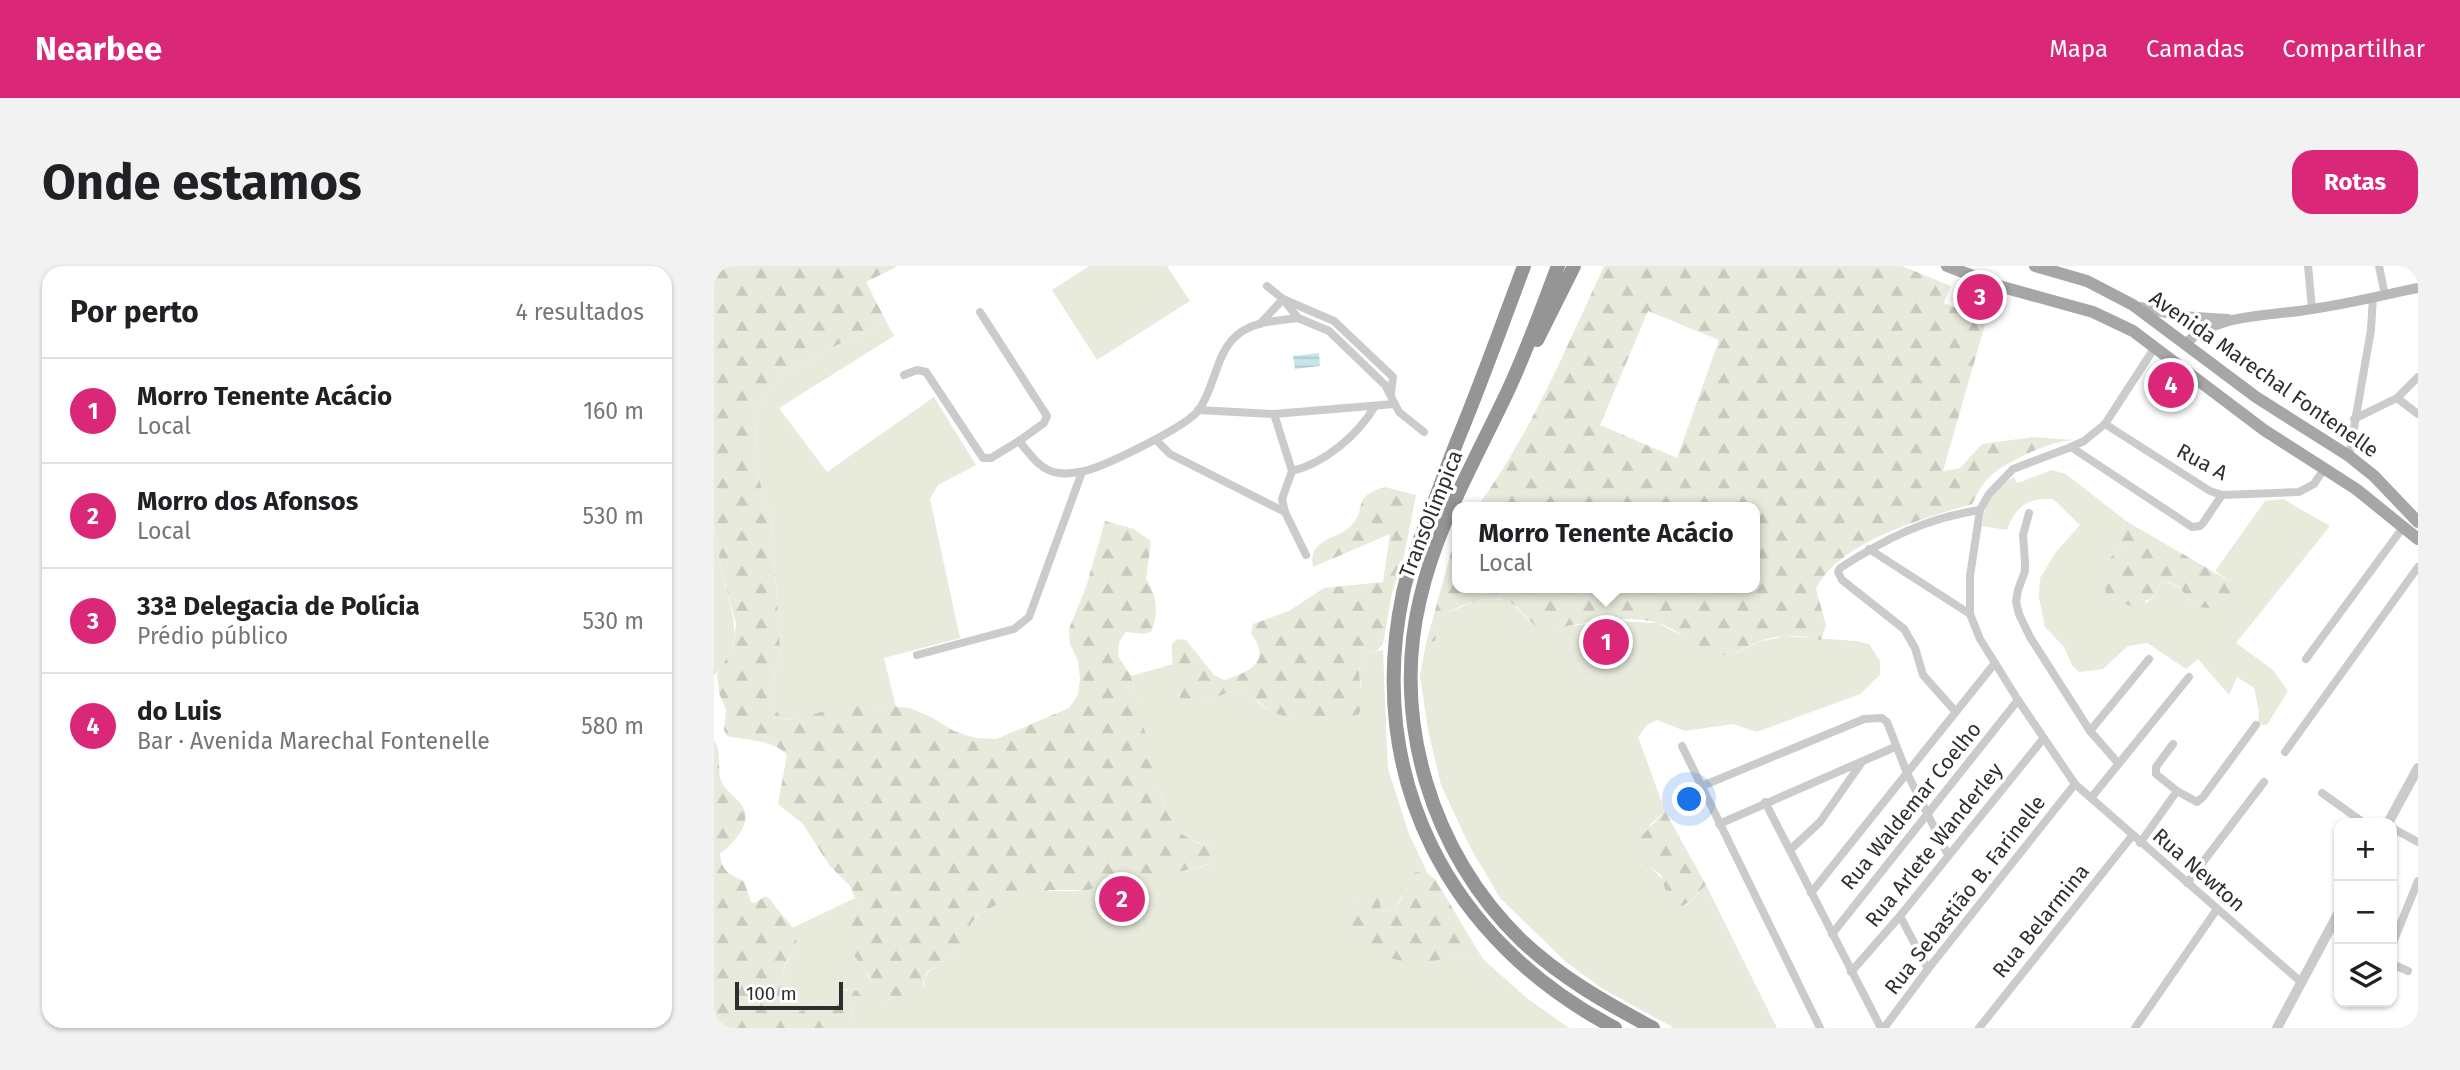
<!DOCTYPE html>
<html lang="pt">
<meta charset="utf-8">
<style>
body{margin:0;font-family:"Fira Sans",sans-serif;background:#f2f2f2;color:#202124}
.controls{position:absolute;right:21px;bottom:21px;display:grid;overflow:hidden;border-radius:14px;box-shadow:0 2px 5px #0004}
.controls button{width:63px;height:63px;display:grid;place-items:center;padding:0;border:0;border-bottom:2px solid #e0e0e0;background:#fff;color:#202124;font:35px sans-serif}
.scale{position:absolute;left:21px;bottom:18px;width:108px;box-sizing:border-box;padding-left:7px;border:4px solid #2e2e2e;border-top:0;font-size:19px;line-height:24px;white-space:nowrap;color:#2e2e2e;-webkit-text-stroke:5px #fff;paint-order:stroke}
.you{position:absolute;left:976px;top:534px;width:24px;height:24px;margin:-18px;border:5px solid #fff;border-radius:50%;background:#1a73e8;box-shadow:0 0 0 10px #1a73e833}
.badge{display:grid;place-items:center;width:46px;height:46px;border-radius:50%;background:#db2777;color:#fff;font-size:23px;font-weight:700}
.pin{position:absolute;translate:-50% -50%;border:4px solid #fff;box-shadow:0 2px 7px #0006}
.popup{position:absolute;left:738px;top:236px;width:308px;height:91px;box-sizing:border-box;display:grid;place-content:center;border-radius:14px;background:#fff;filter:drop-shadow(0 2px 5px #0005);font-size:23px;white-space:nowrap;color:#757577}
.popup b{font-size:26px;color:#202124}
.popup::after{content:'';position:absolute;left:50%;top:100%;margin-left:-14px;border:14px solid transparent;border-top-color:#fff}
.list{margin:0;padding:0;list-style:none}
h2{display:flex;justify-content:space-between;align-items:center;height:91px;margin:0;padding:0 28px;font-size:30px}
h2 small{font-size:23px;font-weight:400;color:#757577}
.list li{display:grid;grid-template-columns:46px 1fr auto;gap:21px;align-items:center;box-sizing:border-box;height:105px;padding:0 28px;border-top:2px solid #e0e0e0}
.list b{display:block;font-size:26px;white-space:nowrap}
.list p{margin:0;font-size:23px;white-space:nowrap;color:#757577}
.list em{font-size:23px;font-style:normal;color:#757577}
.icon{flex:none;width:38px;height:38px;fill:none;stroke:currentColor;stroke-width:2;stroke-linecap:round;stroke-linejoin:round}
.map{position:relative;flex:none;width:1704px;height:762px;overflow:hidden;border-radius:21px}
header{display:flex;align-items:center;gap:42px;box-sizing:border-box;height:98px;padding:0 35px;background:#db2777;color:#fff}
header strong{font-size:33px}
nav{display:flex;gap:38px;margin-inline-start:auto;font-size:24px}
.intro{display:flex;align-items:center;justify-content:space-between;box-sizing:border-box;height:168px;padding:0 42px}
h1{margin:0;font-size:49px}
.button{padding:18px 32px;border-radius:21px;background:#db2777;color:#fff;font-size:24px;font-weight:700}
main{display:flex;gap:42px;padding:0 42px}
aside{flex:1;background:#fff;border-radius:21px;box-shadow:0 2px 5px #0004}
.map>svg:first-child{display:block}
.grass{fill:#e8ebdc}
.forest{fill:url(#forest-firs);fill-rule:evenodd}
.water{fill:url(#water-rules)}
.lines{fill:none;stroke-linecap:round;stroke-linejoin:round}
.minor{stroke:#cbcbcb;stroke-width:8}
.tertiary{stroke:#cbcbcb;stroke-width:10}
.secondary{stroke:#b8b8b8;stroke-width:10}
.primary{stroke:#a6a6a6;stroke-width:12}
.motorway{stroke:#959595;stroke-width:14}
.labels{text-anchor:middle;dominant-baseline:central;stroke-width:7;stroke-linejoin:round;paint-order:stroke}
.street-label{font-size:21px;fill:#2e2e2e;stroke:#fff}
</style>
<header>
<strong>Nearbee</strong>
<nav><a>Mapa</a><a>Camadas</a><a>Compartilhar</a></nav>
</header>
<div class="intro"><h1>Onde estamos</h1><a class="button">Rotas</a></div>
<main>
<aside>
<h2>Por perto<small>4 resultados</small></h2>
<ul class="list">
<li><span class="badge">1</span><div><b>Morro Tenente Acácio</b><p>Local</p></div><em>160 m</em></li>
<li><span class="badge">2</span><div><b>Morro dos Afonsos</b><p>Local</p></div><em>530 m</em></li>
<li><span class="badge">3</span><div><b>33ª Delegacia de Polícia</b><p>Prédio público</p></div><em>530 m</em></li>
<li><span class="badge">4</span><div><b>do Luis</b><p>Bar · Avenida Marechal Fontenelle</p></div><em>580 m</em></li>
</ul>
</aside>
<div class="map">
<svg width="1704" height="762" viewBox="0 0 1704 762">
<defs>
<pattern id="forest-firs" width="22" height="20" patternUnits="userSpaceOnUse" patternTransform="scale(1.75)"><rect width="22" height="20" fill="#e8ebdc"/><path d="M5 1l3.5 6h-7zM16 11l3.5 6h-7z" fill="#c7cabd"/></pattern>
<pattern id="water-rules" width="6" height="5" patternUnits="userSpaceOnUse" patternTransform="scale(1.75)"><rect width="6" height="5" fill="#c8e6ea"/><path d="M0 2.5h6" fill="none" stroke="#acc6c9"/></pattern>
</defs>
<rect width="100%" height="100%" fill="#fff"/>
<g class="grass">
<polygon points="375,0 453,0 476,35 383,94 338,24"/>
<polygon points="173,57 180,70 65,142 113,206 220,131 262,199 224,219 216,233 246,372 170,392 182,441 158,438 81,454 68,453 60,441 59,420 66,382 58,254 49,230 42,195 41,152 51,129 73,106 125,78"/>
<path d="M1338,204L1352,208L1412,255L1407,266V281L1394,294L1432,337L1441,330L1447,316C1463,315 1472,330 1481,341L1517,316L1501,305L1551,235L1569,233L1616,260L1522,377L1559,404L1574,425L1553,459L1544,458L1545,445L1540,422L1523,411L1515,429L1484,393L1472,403L1433,377L1414,380L1389,403L1365,406L1358,399L1350,381L1331,361L1325,332L1326,312L1342,286L1366,259L1339,233C1313,232 1302,240 1293,264L1268,260C1270,238 1281,221 1300,211L1303,217Z"/>
<path d="M0,259C2,274 4,288 7,303C15,339 36,381 0,409Z"/>
<path d="M780,333L795,335L818,357L838,365L849,361L897,355L944,357L980,376L1022,387L1045,376L1071,370L1142,375L1155,378L1166,395V409L1146,428L1043,466L1019,458L971,465L943,454L933,459L924,471L951,545L936,559L934,600C946,609 951,614 953,629L973,639L992,619L1063,762H960L889,723L852,696L786,632L756,581L727,519L714,464L706,410L712,377L721,375L728,349L764,334Z"/>
<path d="M669,384L674,503L695,568L714,608L702,606L680,644L667,645L639,637L738,690L752,686V665L769,693L814,733L855,762H134L140,738L133,723L104,735L81,749L78,727L68,714C69,692 89,686 78,662L141,632L147,644L137,652L151,705L159,719V729L172,735L210,719V712C219,698 236,693 247,682C257,672 254,657 264,649C282,634 312,627 335,625C344,624 353,626 362,625C380,623 393,615 409,611C439,605 470,608 499,597L501,586L497,579C486,577 474,575 466,567C443,546 426,444 417,410L459,398L465,430L492,438C504,429 524,418 538,429C541,432 543,435 546,438C554,445 566,448 577,452L648,421C644,407 644,401 652,388Z"/>
</g>
<g class="forest">
<path d="M0,0H184L152,16L173,57L125,78L73,106L51,129L41,152L42,195L49,230L58,254L66,382L59,420L60,441L68,453L81,454L129,439L158,438L196,442L217,451L240,465L261,472L282,473L355,442L364,429L366,413L364,395L356,378L355,363L372,321L391,255L420,263L437,275L432,313C443,328 445,348 437,366L429,368L412,366L405,376L404,390L417,410L448,535L466,567L483,577L497,579L502,586L500,597L468,605L406,612L374,624H336L288,636L263,649L257,658L255,672L247,683L213,706L210,712L207,728C200,733 195,735 188,730L156,739L155,735C168,714 142,698 135,680C133,671 135,661 137,652L146,643L136,620L116,600L88,557L64,538L73,489C61,474 31,474 13,470L10,464L12,444L5,427L3,408L19,382L22,358L7,303L0,259Z"/>
<path d="M890,0H1188L1237,20L1230,37L1272,55L1229,205L1246,202L1268,178L1319,171L1360,174C1337,175 1298,193 1280,207C1269,215 1264,227 1258,238C1211,252 1125,275 1102,323L1112,359L1107,374C1086,368 1065,368 1044,376C1031,381 1020,391 1005,389C983,386 966,363 944,357C916,349 881,355 854,360C849,361 843,364 838,365C818,366 810,343 795,336C775,326 746,340 729,349L721,375L712,377L743,265V322H1041V241H763C817,168 852,82 890,0ZM934,45L1005,74L963,192L886,159Z"/>
<path d="M671,221L702,229L690,290L678,327L669,378L663,385L652,388C636,411 655,422 645,448C616,457 581,459 554,443C545,438 539,427 528,425C505,422 493,445 472,443C461,424 457,400 458,378L463,373L472,374L500,409L510,414C535,406 559,396 537,368L539,358L575,345L610,322L669,316L676,268L599,301C593,273 623,274 637,260C654,243 636,231 671,221Z"/>
<path d="M1412,255L1517,316L1524,323L1523,337L1509,343L1481,341C1472,330 1463,314 1447,316L1441,330L1421,341L1403,336L1392,328L1389,311L1394,294L1407,281V266Z"/>
<path d="M0,474C9,488 2,504 8,517C12,525 22,531 27,538C41,555 19,578 6,588C7,605 16,609 30,615L37,636L41,637L51,630C58,633 60,640 65,645C101,683 70,681 68,714L78,727L81,748C100,739 121,720 143,725L148,731L140,738L134,762H0Z"/>
<path d="M951,545L992,619C982,628 975,642 961,640L953,629L947,609L934,600L930,592L926,572Z"/>
<path d="M702,606L714,608L722,614L752,665V686C736,690 720,697 704,696C664,696 604,669 651,626L665,628L667,645L680,644L688,632L687,616Z"/>
</g>
<polygon class="water" points="605,87 606,100 581,103 579,90"/>
<g class="lines">
<g class="minor">
<polyline points="1594,0 1598,43"/>
<polyline points="1665,0 1671,29"/>
<polyline points="1704,0 1704,2"/>
<polyline points="553,20 569,33 584,52 615,65 671,119 685,146 710,166"/>
<polyline points="569,33 620,55 679,111 677,127"/>
<polyline points="266,46 333,150 330,157 305,175"/>
<polyline points="546,58 569,33"/>
<polyline points="1441,81 1391,158 1370,175 1357,181 1299,203 1275,228 1266,244 1256,310 1256,348 1266,373 1304,434 1361,518 1587,716"/>
<path d="M190,109L203,104L212,106L269,192H277L305,175C316,188 326,205 345,207C351,208 360,207 366,206C387,203 471,161 484,145C500,124 501,92 519,73C536,55 561,55 584,52"/>
<polyline points="1683,132 1704,148"/>
<polyline points="484,144 560,148 680,138"/>
<polyline points="560,148 578,205 568,233 571,246 592,289"/>
<polyline points="1640,153 1683,132 1704,111"/>
<polyline points="1391,158 1496,225 1508,229 1585,226 1600,218 1610,203"/>
<polyline points="442,174 456,188 571,246"/>
<polyline points="1357,181 1478,261 1486,260 1489,257 1508,229"/>
<polyline points="1635,190 1657,64 1659,31"/>
<path d="M578,205C611,197 644,169 661,140"/>
<polyline points="1315,247 1309,269 1311,296 1311,305 1304,324 1302,336 1305,348 1316,371 1376,465 1404,497"/>
<polyline points="1155,283 1256,348"/>
<polyline points="203,389 300,363 315,351 368,206"/>
<polyline points="1592,393 1690,260"/>
<path d="M1241,445L1209,409L1201,382L1190,363L1128,314L1124,306L1126,302C1171,273 1212,252 1266,244"/>
<polyline points="1376,465 1435,393"/>
<polyline points="1459,478 1442,501 1442,508 1463,525 1483,536 1489,531 1542,459"/>
<polyline points="968,480 1106,762"/>
<polyline points="1571,486 1704,301"/>
<polyline points="988,520 1150,453 1168,452 1173,456 1193,507 1234,589"/>
<polyline points="1608,527 1650,557"/>
<polyline points="1377,532 1475,411"/>
<polyline points="1051,536 1167,762"/>
<polyline points="1005,558 1181,481"/>
<polyline points="1678,562 1704,576"/>
<polyline points="1426,577 1463,525"/>
<polyline points="1076,584 1106,556 1148,496"/>
<polyline points="1473,617 1550,516"/>
<polyline points="1097,627 1281,397"/>
<polyline points="1186,650 1214,703"/>
<polyline points="1118,668 1304,434"/>
<polyline points="1678,679 1704,615"/>
<polyline points="1678,698 1694,705"/>
<polyline points="1137,706 1186,650 1329,473"/>
<polyline points="1170,762 1214,703 1361,518"/>
<polyline points="1265,762 1418,570"/>
<polyline points="1421,762 1503,643"/>
</g>
<g class="tertiary">
<polyline points="1674,557 1704,502"/>
<polyline points="1563,762 1625,646"/>
</g>
<g class="secondary">
<polyline points="1426,41 1466,50 1514,53"/>
<path d="M1471,78C1505,46 1554,51 1598,43C1634,38 1669,29 1704,22"/>
</g>
<g class="primary">
<polyline points="1233,0 1285,20 1379,46 1419,65 1550,164 1642,223 1704,273"/>
<polyline points="1321,0 1373,15 1419,39 1542,131 1635,190 1660,210 1704,256"/>
</g>
<g class="motorway">
<path d="M810,0C789,56 769,112 746,168C734,197 724,227 712,257C704,280 694,303 689,327C650,512 735,675 901,762"/>
<path d="M844,0C827,44 811,90 790,133C759,198 722,262 706,333C677,454 718,588 807,674C846,711 892,737 939,762"/>
<polyline points="823,74 860,0"/>
</g>
</g>
<g class="labels">
<g class="street-label">
<text transform="translate(1550 108) rotate(35)">Avenida Marechal Fontenelle</text>
<text transform="translate(1488 196) rotate(28)">Rua A</text>
<text transform="translate(717 248) rotate(-68)">TransOlímpica</text>
<text transform="translate(1197 540) rotate(-51)">Rua Waldemar Coelho</text>
<text transform="translate(1220 579) rotate(-51)">Rua Arlete Wanderley</text>
<text transform="translate(1485 604) rotate(41)">Rua Newton</text>
<text transform="translate(1251 629) rotate(-52)">Rua Sebastião B. Farinelle</text>
<text transform="translate(1327 655) rotate(-51)">Rua Belarmina</text>
</g>
</g>
</svg>
<div class="controls">
<button>+</button>
<button>−</button>
<button><svg class="icon" aria-label="layers" viewBox="0 0 24 24"><path d="M12 4l9 5-9 5-9-5zM3 14l9 5 9-5"/></svg></button>
</div>
<div class="scale">100 m</div>
<div class="you"></div>
<div class="pin badge" style="left:892px;top:376px">1</div>
<div class="popup"><b>Morro Tenente Acácio</b>Local</div>
<div class="pin badge" style="left:408px;top:633px">2</div>
<div class="pin badge" style="left:1266px;top:31px">3</div>
<div class="pin badge" style="left:1457px;top:119px">4</div>
</div>
</main>
